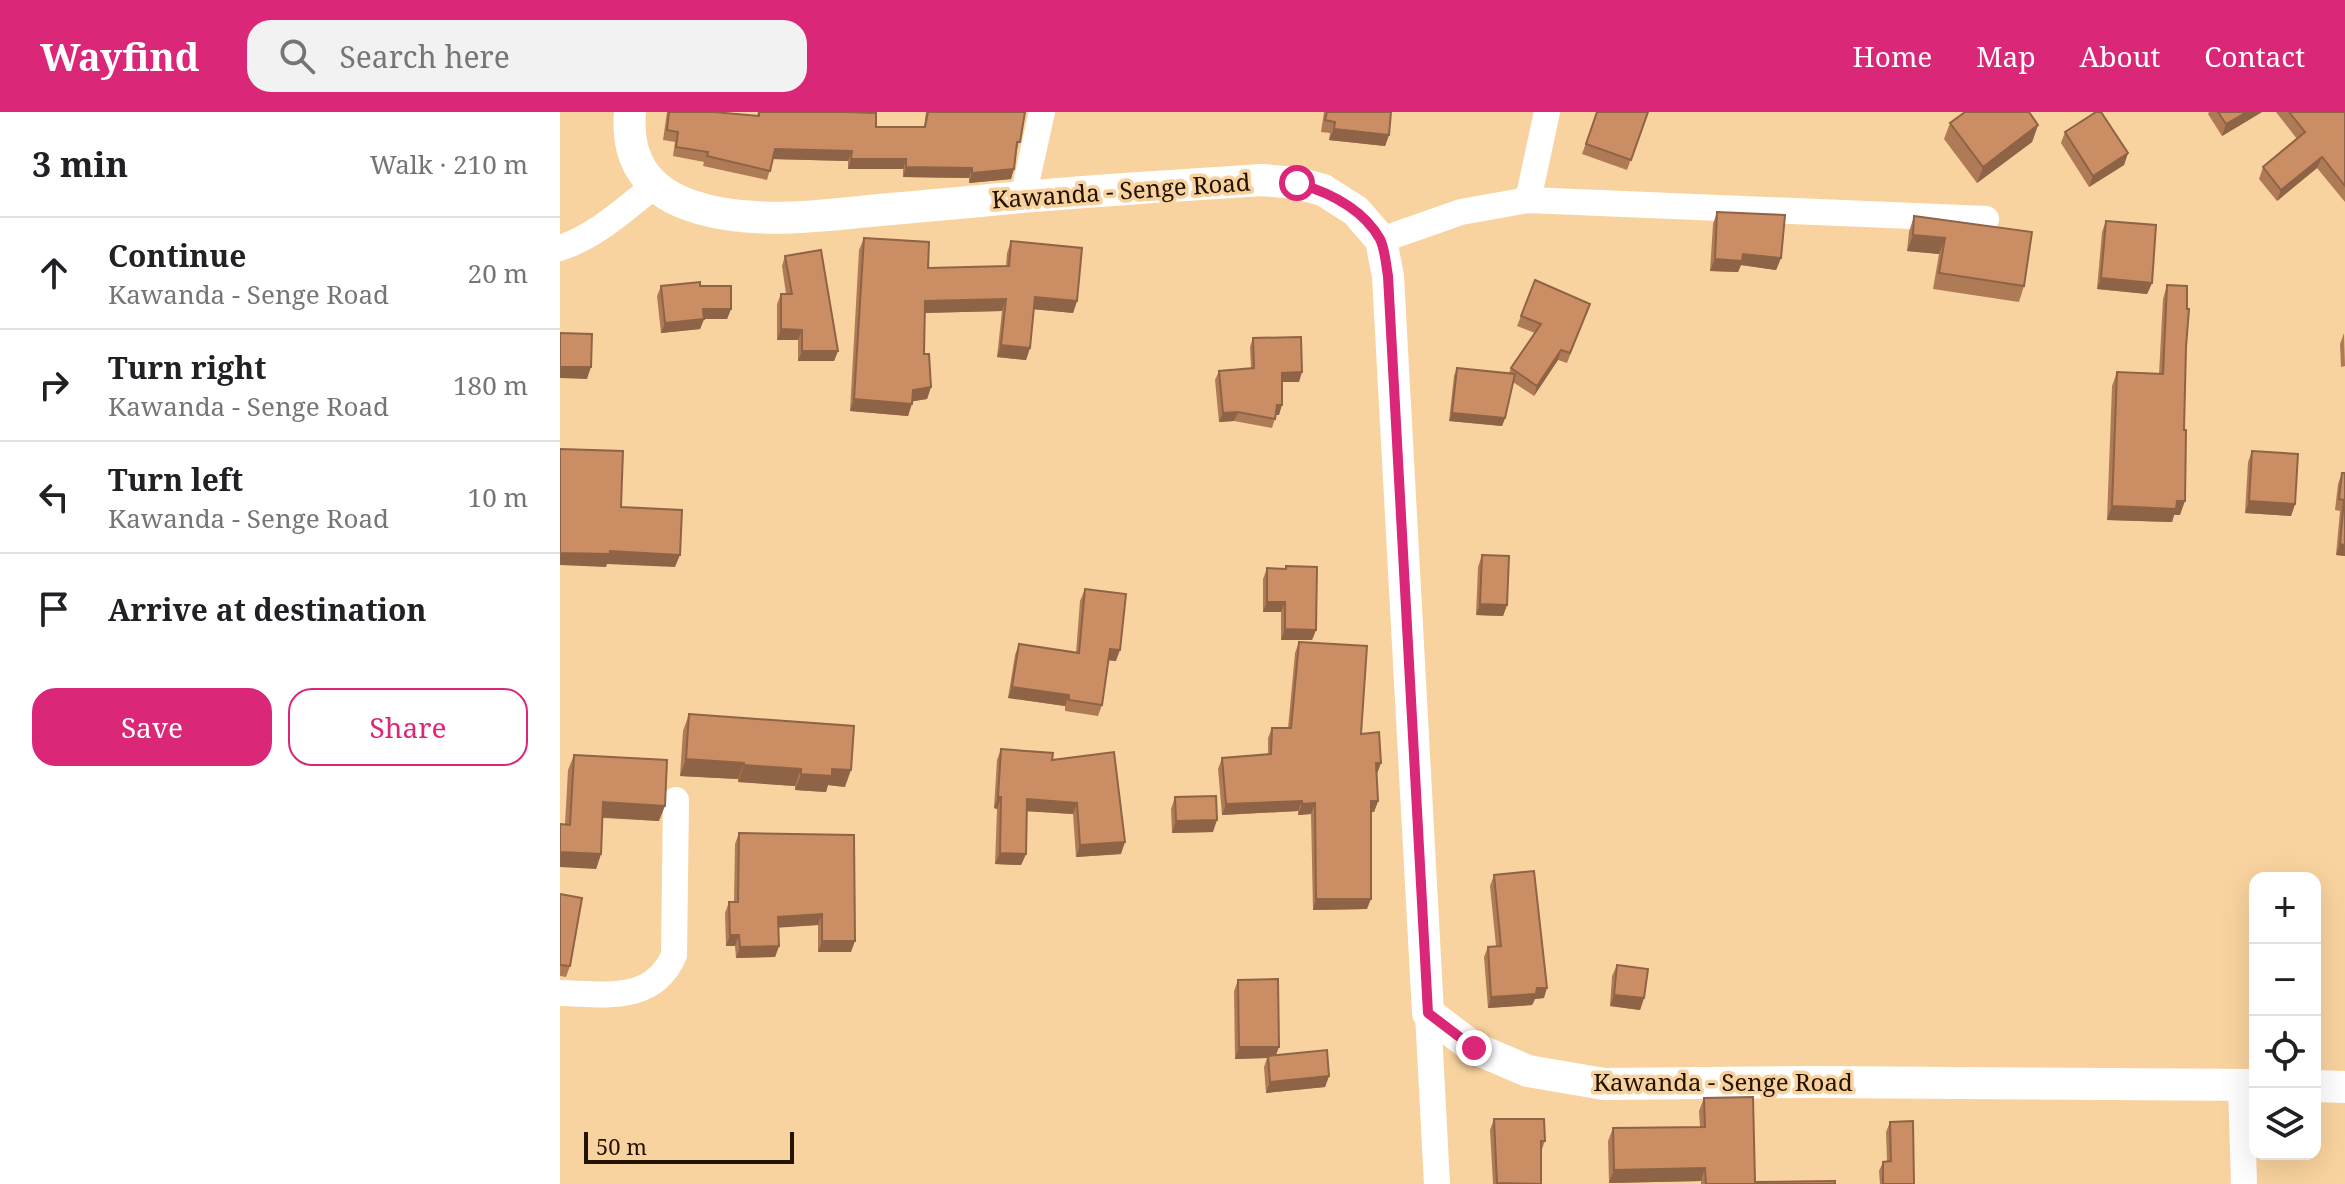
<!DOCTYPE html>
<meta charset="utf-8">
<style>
body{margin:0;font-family:"Noto Serif",serif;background:#f2f2f2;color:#202124}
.controls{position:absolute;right:24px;bottom:24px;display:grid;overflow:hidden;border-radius:16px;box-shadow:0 8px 32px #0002}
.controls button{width:72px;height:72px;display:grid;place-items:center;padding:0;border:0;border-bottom:2px solid #e0e0e0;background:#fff;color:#202124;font:40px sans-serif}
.scale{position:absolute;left:24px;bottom:20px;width:210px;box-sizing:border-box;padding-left:8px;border:4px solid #231200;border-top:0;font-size:22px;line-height:28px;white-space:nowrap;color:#231200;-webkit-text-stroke:6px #f9d39f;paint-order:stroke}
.stop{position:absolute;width:24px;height:24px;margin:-18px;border:6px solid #db2777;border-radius:50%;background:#fff}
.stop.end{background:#db2777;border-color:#fff;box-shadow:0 2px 8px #0008}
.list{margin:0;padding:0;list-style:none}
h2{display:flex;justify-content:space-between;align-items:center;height:104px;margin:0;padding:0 32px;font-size:34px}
h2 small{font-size:26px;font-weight:400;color:#757577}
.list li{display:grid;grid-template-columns:52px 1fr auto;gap:24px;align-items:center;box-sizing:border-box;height:112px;padding:0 32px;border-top:2px solid #e0e0e0}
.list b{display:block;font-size:30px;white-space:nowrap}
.list p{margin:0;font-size:26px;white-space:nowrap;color:#757577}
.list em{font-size:26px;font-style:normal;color:#757577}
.actions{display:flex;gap:16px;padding:24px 32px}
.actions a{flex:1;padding:18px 0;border:2px solid #db2777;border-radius:24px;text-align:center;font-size:28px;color:#db2777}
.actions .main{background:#db2777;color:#fff}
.icon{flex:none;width:44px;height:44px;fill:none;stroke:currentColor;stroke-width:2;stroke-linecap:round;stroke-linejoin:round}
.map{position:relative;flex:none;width:1785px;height:1072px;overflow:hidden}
header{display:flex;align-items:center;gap:48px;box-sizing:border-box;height:112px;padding:0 40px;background:#db2777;color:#fff}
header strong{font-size:38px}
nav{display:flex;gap:44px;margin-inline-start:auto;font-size:28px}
.search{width:560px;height:72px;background:#f2f2f2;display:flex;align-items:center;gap:20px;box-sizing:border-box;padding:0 28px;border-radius:24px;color:#757577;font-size:30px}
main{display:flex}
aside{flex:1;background:#fff}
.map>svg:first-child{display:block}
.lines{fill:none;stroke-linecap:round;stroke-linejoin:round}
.minor{stroke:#fff;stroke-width:26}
.tertiary{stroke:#fff;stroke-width:32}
.wall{fill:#af7a56}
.shaded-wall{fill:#8e6346}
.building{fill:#cb8e64;stroke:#8e6346;stroke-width:2}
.route{stroke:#db2777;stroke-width:10}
.labels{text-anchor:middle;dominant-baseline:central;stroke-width:7;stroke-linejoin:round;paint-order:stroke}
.street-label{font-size:24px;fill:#231200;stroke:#f9d39f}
</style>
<header>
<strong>Wayfind</strong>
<div class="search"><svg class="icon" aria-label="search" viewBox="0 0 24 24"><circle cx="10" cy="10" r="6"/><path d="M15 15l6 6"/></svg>Search here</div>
<nav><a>Home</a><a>Map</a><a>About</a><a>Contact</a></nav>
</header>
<main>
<aside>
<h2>3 min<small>Walk · 210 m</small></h2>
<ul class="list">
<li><svg class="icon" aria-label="ahead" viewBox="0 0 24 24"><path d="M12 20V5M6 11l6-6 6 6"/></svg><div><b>Continue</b><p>Kawanda - Senge Road</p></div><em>20 m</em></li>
<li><svg class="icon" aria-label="right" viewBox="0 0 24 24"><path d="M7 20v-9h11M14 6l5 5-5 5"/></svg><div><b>Turn right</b><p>Kawanda - Senge Road</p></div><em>180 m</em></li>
<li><svg class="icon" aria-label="left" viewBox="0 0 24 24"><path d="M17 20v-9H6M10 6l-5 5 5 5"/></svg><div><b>Turn left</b><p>Kawanda - Senge Road</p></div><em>10 m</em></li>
<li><svg class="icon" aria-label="arrive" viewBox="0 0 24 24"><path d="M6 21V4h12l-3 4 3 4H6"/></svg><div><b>Arrive at destination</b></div></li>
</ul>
<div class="actions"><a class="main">Save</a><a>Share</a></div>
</aside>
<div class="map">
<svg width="1785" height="1072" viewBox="0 0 1785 1072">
<rect width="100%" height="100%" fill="#f9d39f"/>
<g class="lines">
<g class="minor">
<polyline points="463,85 482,0"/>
<polyline points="968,88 987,0"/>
<polyline points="821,128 901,100 968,88 1426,107"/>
<path d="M0,136C36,124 65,97 94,74"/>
<path d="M0,881C44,882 93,892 114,843L116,688"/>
<polyline points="868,901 877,1072"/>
<polyline points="1681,973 1684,1072"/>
</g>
<g class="tertiary">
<path d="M70,0C66,46 85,77 129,93C186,113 251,105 309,99C350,95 390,92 430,88C520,79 611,74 702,68L737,71L763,78L796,99L821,128L828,164L868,901L914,936L968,959L1044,972L1255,970L1695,973"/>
<polyline points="1755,974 1785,975"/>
</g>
</g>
<g class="wall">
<polygon points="107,0 154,0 197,4 198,0 286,1 316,15 364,15 366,0 465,0 451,67 409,71 409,66 343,65 343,57 288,57 288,49 213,47 207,68 143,54 144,50 113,44 115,30 103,28"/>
<polygon points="764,0 831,0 829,23 825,34 769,28 770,21 761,20"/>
<polygon points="1037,0 1088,0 1067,58 1022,42"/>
<polygon points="1649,0 1702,0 1662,24 1648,2"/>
<polygon points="1716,0 1785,0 1785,90 1757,56 1717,89 1699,67 1703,55 1737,27"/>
<polygon points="1390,11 1478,13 1472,30 1417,71 1384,27"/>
<polygon points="1505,20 1568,41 1564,53 1529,75 1501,31"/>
<polygon points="1157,100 1221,146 1216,158 1181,153 1178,160 1150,159 1153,112"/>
<polygon points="1354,104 1464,174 1459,190 1373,177 1379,142 1347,139 1349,120"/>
<polygon points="1546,109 1592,171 1587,182 1537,177 1542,120"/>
<polygon points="304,126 368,156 446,154 447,141 451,129 517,189 513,201 474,197 470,236 466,248 437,245 442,199 365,201 364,242 371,275 367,287 352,289 348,304 290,299 299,138"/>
<polygon points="225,144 278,239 274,249 238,249 238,228 217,228 217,192 221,182 226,182 222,154"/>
<polygon points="975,168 1030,192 1007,251 998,248 974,284 953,270 945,306 942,314 889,309 894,264 897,256 949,261 951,256 975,221 957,214"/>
<polygon points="1607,173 1626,235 1620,403 1614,403 1612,410 1547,408 1552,274 1557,260 1599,262 1603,187"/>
<polygon points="101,174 140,174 171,197 167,207 144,207 140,217 101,221 97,184"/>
<polygon points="1784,221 1785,254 1781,255 1780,232"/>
<polygon points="693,226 739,270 722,270 719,303 716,303 712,316 674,309 659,310 655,268 659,259 691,256 690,235"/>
<polygon points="1692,339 1735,392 1731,404 1685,401 1688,350"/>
<polygon points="1782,361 1785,361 1785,444 1776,443 1780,399 1775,398 1778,372"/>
<polygon points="922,443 947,493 943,504 916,503 918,455"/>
<polygon points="726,454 756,518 752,528 721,528 721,500 703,500 703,467 707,456 725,457"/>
<polygon points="525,477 556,549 548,548 542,593 538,604 505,599 505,594 448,586 455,543 459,532 516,541 520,489"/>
<polygon points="739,530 801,622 817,662 818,689 814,700 811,700 807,797 753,798 751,702 738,703 738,699 662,703 658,657 662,646 708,642 708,626 712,616 728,616 735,541"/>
<polygon points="129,602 285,675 268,673 266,680 235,678 235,674 178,670 178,667 120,664 123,619"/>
<polygon points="441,637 492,648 561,742 516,745 513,702 467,699 466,742 461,753 435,752 437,697 434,696 437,648"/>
<polygon points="14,643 99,709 43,706 41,742 36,757 5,712 8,658"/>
<polygon points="615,685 653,720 612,721 611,697"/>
<polygon points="179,721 294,723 291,840 258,840 258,813 219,815 219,834 215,845 176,846 175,834 166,834 165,801 169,790 174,790 175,732"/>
<polygon points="934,763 984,886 975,887 972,893 928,896 924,845 928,835 936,834 930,774"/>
<polygon points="0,782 10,854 6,865 0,864"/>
<polygon points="1057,853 1084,886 1080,898 1050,894 1052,864"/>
<polygon points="678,868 716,943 769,964 765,975 706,981 704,955 707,946 675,947 674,879"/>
<polygon points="1144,986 1195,1070 1275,1072 1141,1072 1141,1069 1049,1071 1048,1029 1053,1016 1140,1015 1139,999"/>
<polygon points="934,1007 985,1029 981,1040 981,1072 933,1072 930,1018"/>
<polygon points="1330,1010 1354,1072 1320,1072 1319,1059 1323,1050 1327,1049 1326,1020"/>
</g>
<g class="shaded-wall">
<polygon points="1687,0 1702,0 1662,24 1666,12"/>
<polygon points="1478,13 1472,30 1417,71 1423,55"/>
<polygon points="774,17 829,23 825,34 769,28"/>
<polygon points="215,37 292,39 288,49 211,47"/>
<polygon points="1568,41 1564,53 1529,75 1533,64"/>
<polygon points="1762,45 1757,56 1717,89 1721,78"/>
<polygon points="291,47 346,47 343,57 288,57"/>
<polygon points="346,55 412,56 409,66 343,65"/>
<polygon points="454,57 451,67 409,71 412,61"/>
<polygon points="1353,123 1385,126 1379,142 1347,139"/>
<polygon points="1183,142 1221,146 1216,158 1181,153 1178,160 1150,159 1155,147"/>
<polygon points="1541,166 1592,171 1587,182 1537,177"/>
<polygon points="475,185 517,189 513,201 471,197"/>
<polygon points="446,187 442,199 361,201 365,189"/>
<polygon points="143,197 171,197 167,207 144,207 140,217 101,221 105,211"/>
<polygon points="221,217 242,218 238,228 217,228"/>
<polygon points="441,233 470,236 466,248 437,245"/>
<polygon points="1001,238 998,248 974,284 977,274"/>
<polygon points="242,239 278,239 274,249 238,249"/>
<polygon points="0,255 31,255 27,267 0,266"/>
<polygon points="742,260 739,270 719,270 722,261"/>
<polygon points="371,275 367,287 349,290 353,278"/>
<polygon points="294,287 352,292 348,304 290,299"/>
<polygon points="717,293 722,293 719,303 714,303"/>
<polygon points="678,300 674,309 659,310 663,301"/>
<polygon points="892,301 945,306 942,314 889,309"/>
<polygon points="1617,389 1625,389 1620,403 1614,403 1612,410 1547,408 1552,394"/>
<polygon points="1689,389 1735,392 1731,404 1685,401"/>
<polygon points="1780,432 1785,433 1785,444 1776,443"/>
<polygon points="50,439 120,443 115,455 47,452 46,455 0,453 0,441"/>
<polygon points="707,490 725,490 721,500 703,500"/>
<polygon points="920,492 947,493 943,504 916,503"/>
<polygon points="725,517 756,518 752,528 721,528"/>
<polygon points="550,537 560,538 556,549 546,548"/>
<polygon points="452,575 509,583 505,594 448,586"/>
<polygon points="126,647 184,651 178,667 120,664"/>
<polygon points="816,651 821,651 817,662 812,662"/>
<polygon points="184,653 241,657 235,674 178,670"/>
<polygon points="272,657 291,658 285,675 268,673 266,680 235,678 241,662"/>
<polygon points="438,685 441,685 437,697 434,696"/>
<polygon points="467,687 517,691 513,702 463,699"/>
<polygon points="742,689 738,699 662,703 666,692"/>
<polygon points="811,689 818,689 814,700 807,700"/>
<polygon points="43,690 105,694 99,709 38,705"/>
<polygon points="755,691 751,702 738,703 742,692"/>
<polygon points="657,708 653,720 612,721 616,709"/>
<polygon points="565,730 561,742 516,745 520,733"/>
<polygon points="0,740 41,742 36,757 0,755"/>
<polygon points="440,741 466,742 461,753 435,752"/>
<polygon points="756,787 811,787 807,797 753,798"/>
<polygon points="262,802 258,813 214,816 218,805"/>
<polygon points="170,823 179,823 175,834 166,834"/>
<polygon points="262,829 295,829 291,840 258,840"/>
<polygon points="219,834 215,845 176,846 180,835"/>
<polygon points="977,876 987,876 984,886 975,887 972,893 928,896 931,885"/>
<polygon points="1054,883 1084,886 1080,898 1050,894"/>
<polygon points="679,935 719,935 715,946 708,944 707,946 675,947"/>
<polygon points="769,964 765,975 706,981 710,970"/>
<polygon points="1145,1056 1141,1069 1049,1071 1054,1058"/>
</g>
<g class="building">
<polygon points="109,0 154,0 199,4 199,0 286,0 316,1 316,15 365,15 368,0 465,0 460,30 457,30 454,57 412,61 412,56 346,55 346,47 291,47 292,39 215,37 210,59 147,44 148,40 116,35 118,20 107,18"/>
<polygon points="767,0 831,0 829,23 774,17 775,10 765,8"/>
<polygon points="1037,0 1088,0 1071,48 1026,32"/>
<polygon points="1405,0 1469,0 1478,13 1423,55 1390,11"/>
<polygon points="1536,0 1541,0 1568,41 1533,64 1505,20"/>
<polygon points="1658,0 1687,0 1666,12"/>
<polygon points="1729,0 1785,0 1785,74 1762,45 1721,78 1703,55 1745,20"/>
<polygon points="1157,100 1225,103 1221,146 1183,142 1182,149 1155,147"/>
<polygon points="1354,104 1472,120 1464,174 1379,161 1385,126 1353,123"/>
<polygon points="1546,109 1596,113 1592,171 1541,166"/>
<polygon points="304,126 369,130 368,156 449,154 451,129 522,136 517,189 475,185 470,236 441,233 446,187 365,189 364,242 369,242 371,275 353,278 352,292 294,287"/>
<polygon points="261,138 278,239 242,239 242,218 221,217 221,182 232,182 225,144"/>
<polygon points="975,168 1030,192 1010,241 1001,238 977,274 951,256 981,212 961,204"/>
<polygon points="140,170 140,174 171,174 171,197 143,197 144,207 105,211 101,174"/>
<polygon points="1607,173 1627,174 1627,197 1629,197 1626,235 1624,318 1626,318 1625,389 1617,389 1616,397 1552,394 1557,260 1603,262"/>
<polygon points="0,221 32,222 31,255 0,255"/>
<polygon points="741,225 742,260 722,261 722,293 717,293 715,307 678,300 663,301 659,259 694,256 693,226"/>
<polygon points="897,256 955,262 945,306 892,301"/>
<polygon points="0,337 63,339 61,395 122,398 120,443 50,439 50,442 0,441"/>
<polygon points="1692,339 1738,342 1735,392 1689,389"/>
<polygon points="1782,361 1785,361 1785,433 1780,432 1784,388 1779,387"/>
<polygon points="922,443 949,444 947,493 920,492"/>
<polygon points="726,454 757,455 756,518 725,517 725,490 707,490 707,456 726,457"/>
<polygon points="525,477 566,482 560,538 550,537 542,593 509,588 509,583 452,575 459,532 519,541"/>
<polygon points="739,530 807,534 801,622 819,620 821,651 816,651 818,689 811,689 811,787 756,787 755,691 742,692 742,689 666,692 662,646 711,642 712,616 731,616"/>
<polygon points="129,602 294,614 291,658 272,657 272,664 241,662 241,657 184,653 184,651 126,647"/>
<polygon points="441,637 493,641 492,648 554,640 565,730 520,733 517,691 467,687 466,742 440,741 441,685 438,685"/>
<polygon points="14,643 107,648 105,694 43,690 41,742 0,740 0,712 10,713"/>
<polygon points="656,684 657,708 616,709 615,685"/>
<polygon points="179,721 294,723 295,829 262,829 262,802 218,805 219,834 180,835 179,823 170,823 169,790 178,790"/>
<polygon points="974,759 987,876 977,876 976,882 931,885 928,835 941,834 934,763"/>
<polygon points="0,782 22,786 10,854 0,853"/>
<polygon points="1057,853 1088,857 1084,886 1054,883"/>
<polygon points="718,867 719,935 679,935 678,868"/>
<polygon points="767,938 769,964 710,970 708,944"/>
<polygon points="1193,985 1195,1070 1275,1069 1275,1072 1146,1072 1145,1056 1054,1058 1053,1016 1145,1015 1144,986"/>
<polygon points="934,1007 984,1007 985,1029 981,1029 981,1072 937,1071"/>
<polygon points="1353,1009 1354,1072 1323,1072 1323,1050 1331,1049 1330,1010"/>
</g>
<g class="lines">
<path class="route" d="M737,71C768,80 803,97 820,127C825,137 826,153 828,164L868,901L914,936"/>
</g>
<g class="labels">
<g class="street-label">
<text transform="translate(561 78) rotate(-4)">Kawanda - Senge Road</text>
<text x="1163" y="969">Kawanda - Senge Road</text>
</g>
</g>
</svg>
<div class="controls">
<button>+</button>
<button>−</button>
<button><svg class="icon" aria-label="locate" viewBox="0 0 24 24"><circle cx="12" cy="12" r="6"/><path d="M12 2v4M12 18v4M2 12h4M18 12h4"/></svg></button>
<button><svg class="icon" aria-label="layers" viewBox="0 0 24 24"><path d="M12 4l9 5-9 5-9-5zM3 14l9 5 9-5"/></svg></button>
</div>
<div class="scale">50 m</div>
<div class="stop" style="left:737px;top:71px"></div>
<div class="stop end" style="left:914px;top:936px"></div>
</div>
</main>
